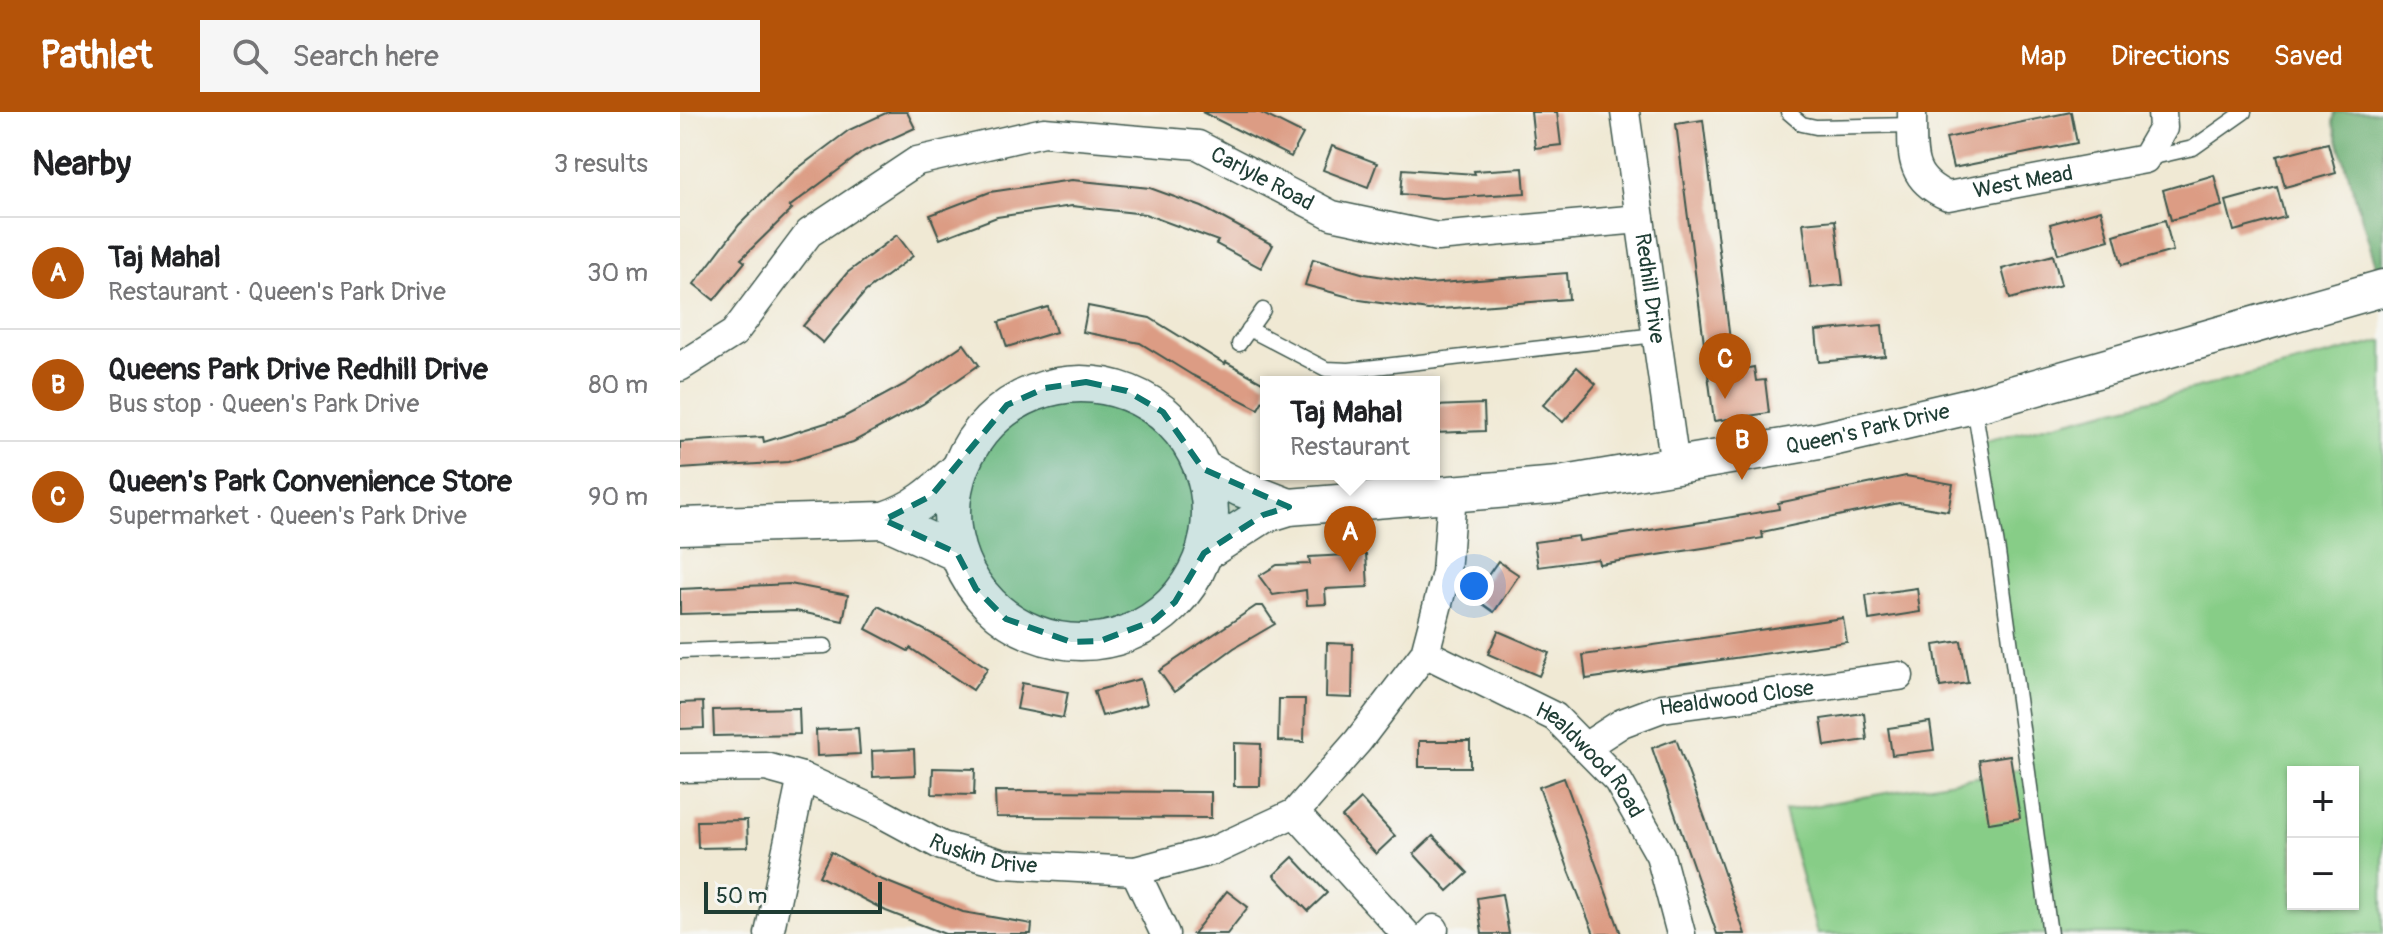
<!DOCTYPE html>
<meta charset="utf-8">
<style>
body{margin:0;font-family:Pangolin,sans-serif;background:#f6f6f6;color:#202124}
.controls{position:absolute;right:24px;bottom:24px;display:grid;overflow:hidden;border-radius:0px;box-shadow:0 2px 6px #0004}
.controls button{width:72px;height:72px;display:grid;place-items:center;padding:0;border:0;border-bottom:2px solid #e0e0e0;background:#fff;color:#202124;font:40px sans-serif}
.scale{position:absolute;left:24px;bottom:20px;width:178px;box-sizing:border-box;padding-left:8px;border:4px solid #1f3d34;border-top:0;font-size:22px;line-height:28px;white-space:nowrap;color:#1f3d34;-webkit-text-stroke:6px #f6f6f2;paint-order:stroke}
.you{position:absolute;left:794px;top:474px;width:28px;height:28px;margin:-20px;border:6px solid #fff;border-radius:50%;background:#1a73e8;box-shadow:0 0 0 12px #1a73e833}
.badge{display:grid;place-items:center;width:52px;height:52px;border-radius:50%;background:#b45309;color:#fff;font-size:26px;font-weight:700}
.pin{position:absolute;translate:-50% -66px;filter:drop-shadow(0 2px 4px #0008)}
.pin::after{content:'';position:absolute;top:42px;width:28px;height:24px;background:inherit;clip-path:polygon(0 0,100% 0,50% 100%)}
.popup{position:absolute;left:580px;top:264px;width:180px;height:104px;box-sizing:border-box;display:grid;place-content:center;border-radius:0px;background:#fff;filter:drop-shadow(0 2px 6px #0005);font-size:26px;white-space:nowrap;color:#757577}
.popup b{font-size:30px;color:#202124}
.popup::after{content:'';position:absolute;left:50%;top:100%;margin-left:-16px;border:16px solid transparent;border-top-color:#fff}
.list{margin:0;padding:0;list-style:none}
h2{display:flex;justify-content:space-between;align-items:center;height:104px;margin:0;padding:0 32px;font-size:34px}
h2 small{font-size:26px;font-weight:400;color:#757577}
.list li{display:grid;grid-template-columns:52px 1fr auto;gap:24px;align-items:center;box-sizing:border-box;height:112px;padding:0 32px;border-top:2px solid #e0e0e0}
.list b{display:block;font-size:30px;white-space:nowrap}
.list p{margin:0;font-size:26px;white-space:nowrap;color:#757577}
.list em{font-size:26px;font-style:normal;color:#757577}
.icon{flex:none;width:44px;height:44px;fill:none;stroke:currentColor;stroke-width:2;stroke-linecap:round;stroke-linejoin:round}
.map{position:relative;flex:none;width:1703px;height:822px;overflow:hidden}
header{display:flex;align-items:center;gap:48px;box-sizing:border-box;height:112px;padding:0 40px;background:#b45309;color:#fff}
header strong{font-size:38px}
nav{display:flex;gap:44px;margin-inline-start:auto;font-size:28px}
.search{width:560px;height:72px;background:#f6f6f6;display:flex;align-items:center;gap:20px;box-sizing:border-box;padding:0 28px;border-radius:0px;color:#757577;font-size:30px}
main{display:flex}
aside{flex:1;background:#fff}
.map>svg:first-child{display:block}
.green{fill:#87cd87;stroke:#53855e;stroke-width:2;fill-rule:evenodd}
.forest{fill:#6db074;stroke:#467654;stroke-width:2}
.building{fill:#dc9c84}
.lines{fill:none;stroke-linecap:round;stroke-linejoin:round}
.service-casing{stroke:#3e574c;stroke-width:17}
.minor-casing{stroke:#3e574c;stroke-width:31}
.tertiary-casing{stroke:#3e574c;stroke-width:39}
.service{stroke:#fff;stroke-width:14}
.minor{stroke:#fff;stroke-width:28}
.tertiary{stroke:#fff;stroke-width:36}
.marked{fill:#0f766e;fill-opacity:0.2;stroke:#0f766e;stroke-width:6;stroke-dasharray:16 10;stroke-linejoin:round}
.labels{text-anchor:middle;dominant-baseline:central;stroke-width:6;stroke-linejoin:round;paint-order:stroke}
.street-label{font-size:22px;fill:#1f3d34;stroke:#f6f6f2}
</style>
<header>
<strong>Pathlet</strong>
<div class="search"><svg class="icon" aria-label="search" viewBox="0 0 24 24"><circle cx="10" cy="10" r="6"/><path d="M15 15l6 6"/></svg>Search here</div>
<nav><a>Map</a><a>Directions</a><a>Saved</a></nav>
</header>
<main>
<aside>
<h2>Nearby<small>3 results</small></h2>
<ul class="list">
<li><span class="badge">A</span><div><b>Taj Mahal</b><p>Restaurant · Queen's Park Drive</p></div><em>30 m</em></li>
<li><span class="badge">B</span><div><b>Queens Park Drive Redhill Drive</b><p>Bus stop · Queen's Park Drive</p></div><em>80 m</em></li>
<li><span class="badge">C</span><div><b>Queen's Park Convenience Store</b><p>Supermarket · Queen's Park Drive</p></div><em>90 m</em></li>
</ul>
</aside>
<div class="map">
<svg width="1703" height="822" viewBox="0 0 1703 822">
<rect width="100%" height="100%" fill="#f6f6f2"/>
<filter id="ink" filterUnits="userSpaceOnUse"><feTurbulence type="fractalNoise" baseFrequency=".0125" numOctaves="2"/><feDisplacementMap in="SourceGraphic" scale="16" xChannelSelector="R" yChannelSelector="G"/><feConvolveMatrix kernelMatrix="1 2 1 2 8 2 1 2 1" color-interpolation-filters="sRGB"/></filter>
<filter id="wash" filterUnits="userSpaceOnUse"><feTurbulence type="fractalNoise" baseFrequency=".006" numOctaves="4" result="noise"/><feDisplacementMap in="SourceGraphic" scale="32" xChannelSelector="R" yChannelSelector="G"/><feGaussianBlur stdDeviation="1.8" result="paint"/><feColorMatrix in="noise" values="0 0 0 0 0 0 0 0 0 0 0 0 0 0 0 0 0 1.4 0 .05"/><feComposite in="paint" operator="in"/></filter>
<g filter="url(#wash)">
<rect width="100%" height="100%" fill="#f0e9d4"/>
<g class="green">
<path d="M1703,229V822H1137L1104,699L1347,656L1297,332ZM1613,660H1673V792H1613Z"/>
<circle cx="401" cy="401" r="118"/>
</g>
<polygon class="forest" points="1655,0 1703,0 1703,163 1699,164 1653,11"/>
<g id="blocks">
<g class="building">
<polygon points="208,0 227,0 235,16 184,39 109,95 112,97 61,147 65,150 34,188 14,172 59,113 113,60 169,18"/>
<polygon points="522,0 579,0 623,22 611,45"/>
<polygon points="851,0 877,0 881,33 855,36"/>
<polygon points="1391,0 1397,31 1273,56 1266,26"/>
<polygon points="1023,8 1050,228 1055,227 1059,258 1074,255 1076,269 1085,268 1089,301 1034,309 996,12"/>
<polygon points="1648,31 1656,61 1605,75 1597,44"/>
<polygon points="652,34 697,51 688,75 643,58"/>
<polygon points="843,56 845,81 762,86 721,82 723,57 795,62 794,59"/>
<polygon points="1534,63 1542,94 1491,108 1483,78"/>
<polygon points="392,68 470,76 522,95 593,133 581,156 536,132 538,129 465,102 392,94 317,105 260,127 250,103 310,80"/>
<polygon points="1597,75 1605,105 1554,119 1546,89"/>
<polygon points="1421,98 1429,128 1378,142 1370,112"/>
<polygon points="1155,108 1163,173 1131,176 1123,111"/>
<polygon points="1485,108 1493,139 1442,153 1434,123"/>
<polygon points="217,123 233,144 185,180 143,231 123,214 167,161"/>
<polygon points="1373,143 1381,173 1330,187 1322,157"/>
<polygon points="633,147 685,162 748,172 887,161 889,187 748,198 680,188 625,173"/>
<polygon points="408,194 470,206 545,252 546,250 586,272 586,283 578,297 512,263 460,231 403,220"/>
<polygon points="368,195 376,220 327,235 319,210"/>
<polygon points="1202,213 1205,244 1139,250 1136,219"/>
<polygon points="284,232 299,253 243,292 173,330 108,350 0,357 0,330 83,325 84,330 162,306 227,271"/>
<polygon points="897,255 916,272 883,310 863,293"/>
<polygon points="804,292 805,319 754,321 754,294"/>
<polygon points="1226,364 1273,372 1268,399 1219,391 1082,420 1083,426 1036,434 919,452 918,447 858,455 854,430 898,424 899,429 1035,408 1099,397 1098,391"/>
<polygon points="686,442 688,475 645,477 646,492 627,493 626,478 593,483 579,464 597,453 630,452 629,445"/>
<polygon points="818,449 839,463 814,500 793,485"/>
<polygon points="110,472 168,483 163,509 116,499 0,502 0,477"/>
<polygon points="1237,476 1240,500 1189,508 1186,483"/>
<polygon points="198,494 268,530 308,556 293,578 230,536 228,539 186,517"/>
<polygon points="576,494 583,494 595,512 554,536 494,580 479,559"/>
<polygon points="1163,506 1167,530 906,567 903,543"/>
<polygon points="818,519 869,541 859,564 808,542"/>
<polygon points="1281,529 1288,571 1260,575 1254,533"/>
<polygon points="647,531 673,532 672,586 646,585"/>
<polygon points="460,567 467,592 422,604 414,579"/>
<polygon points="342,571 388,580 383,606 337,597"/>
<polygon points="599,587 625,587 624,630 598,629"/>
<polygon points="23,590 24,616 0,617 0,591"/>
<polygon points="119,596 120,622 34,624 33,598"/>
<polygon points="1184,601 1187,628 1145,634 1141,607"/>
<polygon points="1250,610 1254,638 1212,643 1208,616"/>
<polygon points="178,616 180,642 137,644 136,618"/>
<polygon points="996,627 1025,706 1065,822 1037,822 972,636"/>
<rect x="739" y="629" width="51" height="26"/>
<polygon points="554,631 581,632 580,674 554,674"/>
<polygon points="234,637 235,663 193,665 192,639"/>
<polygon points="1330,643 1340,706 1309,711 1299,648"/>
<polygon points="253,656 295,657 294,683 252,682"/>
<polygon points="884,666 918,758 941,822 914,822 888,756 859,675"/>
<polygon points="315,679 531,680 531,706 316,705"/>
<polygon points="681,687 715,724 696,742 662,705"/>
<polygon points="67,708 68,735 18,736 17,709"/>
<polygon points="753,724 788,761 768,779 734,742"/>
<polygon points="151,740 195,765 283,800 352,812 351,822 265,822 206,799 139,764"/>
<polygon points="613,745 647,781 628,799 594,763"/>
<polygon points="547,779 568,795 547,822 513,822"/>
<polygon points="822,782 829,822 802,822 797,786"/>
</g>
</g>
</g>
<g filter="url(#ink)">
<use href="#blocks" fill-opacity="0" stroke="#3e574c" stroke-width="2"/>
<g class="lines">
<g class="service-casing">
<g id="service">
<polyline points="1108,0 1122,12 1136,15 1233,13"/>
<polyline points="1465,47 1513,36 1564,0"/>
<polyline points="569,217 646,257 669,258 976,223"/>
<polyline points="559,232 583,198"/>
<polyline points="1294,294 1318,440 1370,822"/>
<polyline points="0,539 145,534"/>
</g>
</g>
<g class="minor-casing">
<g id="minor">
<path id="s1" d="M945,0L995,354"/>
<path id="s2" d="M1232,0C1233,39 1226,66 1268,84L1465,47L1483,16L1482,0"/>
<path id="s3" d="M0,255L54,221L129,121L237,49L364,20L518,33L652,103L757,125L960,107"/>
<path id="s4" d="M745,541L875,605L938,669L980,743L1001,822"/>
<path id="s5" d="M905,635L942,611L982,596L1219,564"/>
<path id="s6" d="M0,656L86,655L122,665L201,701L262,734L324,752L455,759L535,738L615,701L678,629L745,541L766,461L772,383"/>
<polyline points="615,701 726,822"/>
<polyline points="455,759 485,822"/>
<polyline points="89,822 122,665"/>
<polyline points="749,822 754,817"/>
</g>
</g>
<g class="tertiary-casing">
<g id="tertiary">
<circle cx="401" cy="401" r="129"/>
<polyline points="523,357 560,376 609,395"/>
<polyline points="204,408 277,441"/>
<path d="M0,414L204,408C235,398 254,381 277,359"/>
<path id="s7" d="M524,441L583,403L609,395L879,373L1139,329L1294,293L1703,176"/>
</g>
</g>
<use href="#service" class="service"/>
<use href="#minor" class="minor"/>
<use href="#tertiary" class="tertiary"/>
</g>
</g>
<path class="marked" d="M406,270L447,279L483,300L523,357L609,395L583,403L524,441L495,490L473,509L420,529L391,530L326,507L296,477L277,441L204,408L251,384L327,293L365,276Z"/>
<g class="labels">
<g class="street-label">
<text stroke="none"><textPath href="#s3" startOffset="676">Carlyle Road</textPath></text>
<text stroke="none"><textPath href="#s2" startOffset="176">West Mead</textPath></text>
<text stroke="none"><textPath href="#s1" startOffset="178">Redhill Drive</textPath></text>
<text stroke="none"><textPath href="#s7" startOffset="682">Queen's Park Drive</textPath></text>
<text stroke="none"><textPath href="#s5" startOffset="162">Healdwood Close</textPath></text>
<text stroke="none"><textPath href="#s4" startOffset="200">Healdwood Road</textPath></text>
<text stroke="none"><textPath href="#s6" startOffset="322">Ruskin Drive</textPath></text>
</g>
</g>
</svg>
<div class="controls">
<button>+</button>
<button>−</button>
</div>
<div class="scale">50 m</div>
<div class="you"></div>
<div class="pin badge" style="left:670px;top:460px">A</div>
<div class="popup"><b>Taj Mahal</b>Restaurant</div>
<div class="pin badge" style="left:1062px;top:368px">B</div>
<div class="pin badge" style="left:1045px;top:287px">C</div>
</div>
</main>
